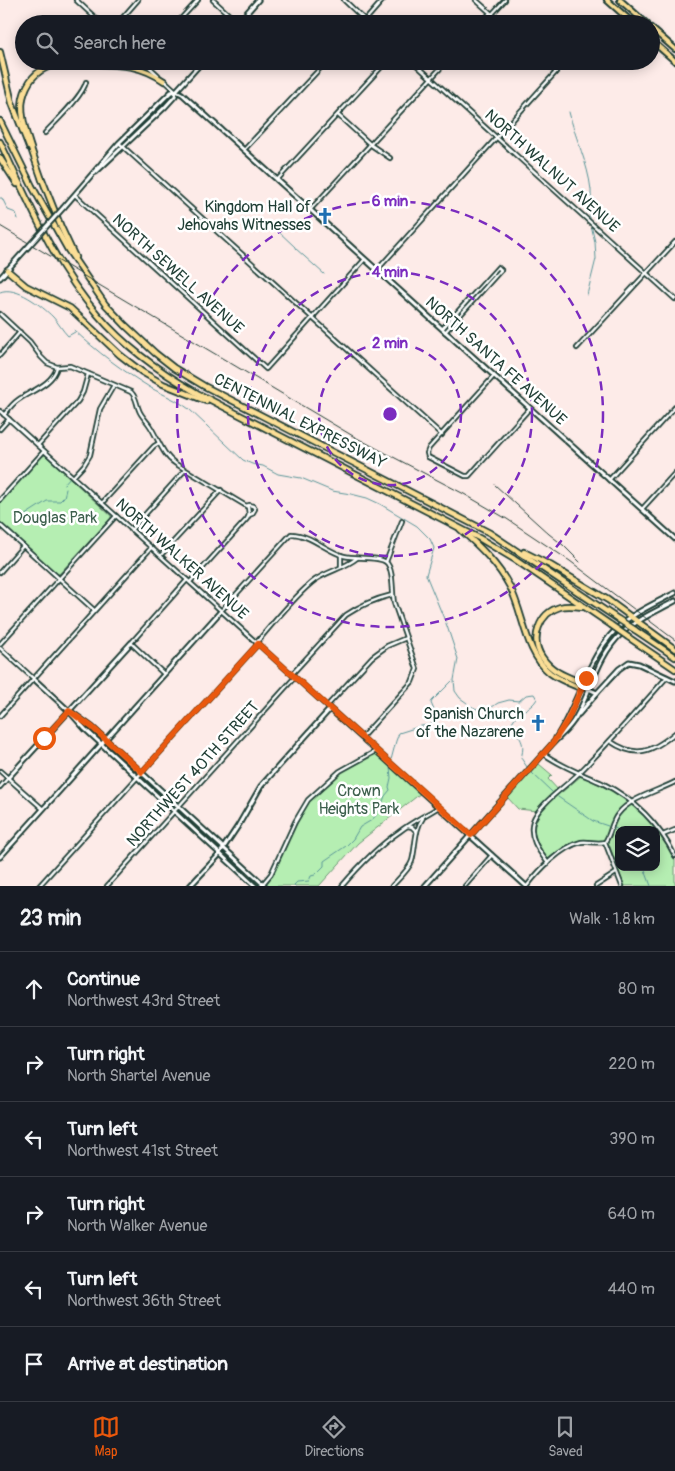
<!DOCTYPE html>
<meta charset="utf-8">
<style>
body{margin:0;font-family:Pangolin,sans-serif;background:#20242c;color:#f1f3f6}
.controls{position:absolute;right:15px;bottom:15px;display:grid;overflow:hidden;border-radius:10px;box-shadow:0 2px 12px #0003}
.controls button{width:45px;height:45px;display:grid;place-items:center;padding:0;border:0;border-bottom:1px solid #363941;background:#171b24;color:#f1f3f6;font:25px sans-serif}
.stop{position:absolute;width:15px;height:15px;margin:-11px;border:4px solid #ea580c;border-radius:50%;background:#fff}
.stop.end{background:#ea580c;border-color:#fff;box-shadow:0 1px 5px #0008}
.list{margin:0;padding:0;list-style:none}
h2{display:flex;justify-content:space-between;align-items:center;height:65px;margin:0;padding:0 20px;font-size:21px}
h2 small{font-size:16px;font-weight:400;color:#9ea1a6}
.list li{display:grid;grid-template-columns:32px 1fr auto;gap:15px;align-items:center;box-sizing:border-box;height:75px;padding:0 20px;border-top:1px solid #363941}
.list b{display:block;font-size:19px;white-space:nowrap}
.list p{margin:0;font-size:16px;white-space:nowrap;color:#9ea1a6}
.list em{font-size:16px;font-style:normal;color:#9ea1a6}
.icon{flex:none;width:28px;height:28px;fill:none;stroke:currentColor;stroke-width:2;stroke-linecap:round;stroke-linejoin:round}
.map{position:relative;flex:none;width:675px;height:886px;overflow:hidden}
.search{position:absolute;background:#171b24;box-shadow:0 2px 12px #0003;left:15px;right:15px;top:15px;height:55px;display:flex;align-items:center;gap:12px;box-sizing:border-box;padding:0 18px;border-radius:28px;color:#9ea1a6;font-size:19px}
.sheet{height:515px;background:#171b24}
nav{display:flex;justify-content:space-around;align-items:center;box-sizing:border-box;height:70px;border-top:1px solid #363941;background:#171b24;font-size:14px;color:#9ea1a6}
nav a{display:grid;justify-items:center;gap:2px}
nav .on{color:#ea580c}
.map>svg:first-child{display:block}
.green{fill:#b5eeb2;stroke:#6a9673;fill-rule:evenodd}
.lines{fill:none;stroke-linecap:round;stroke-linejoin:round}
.stream{stroke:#599598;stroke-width:1}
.minor-casing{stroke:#1f3d34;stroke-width:6}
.tertiary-casing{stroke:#1f3d34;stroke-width:7}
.secondary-casing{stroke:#1f3d34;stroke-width:7}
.primary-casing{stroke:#1f3d34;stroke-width:8}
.motorway-casing{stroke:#1f3d34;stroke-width:8}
.minor{stroke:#fff;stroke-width:2.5}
.tertiary{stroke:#fff;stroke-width:3}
.secondary{stroke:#fff;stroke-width:3}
.primary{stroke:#fbde96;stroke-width:4}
.motorway{stroke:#fbde96;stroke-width:4.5}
.rail{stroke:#1f3d34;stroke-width:1}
.secondary-bridge-casing{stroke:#1f3d34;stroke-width:7;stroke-linecap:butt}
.motorway-bridge-casing{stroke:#1f3d34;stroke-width:8;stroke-linecap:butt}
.secondary-bridge{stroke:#fff;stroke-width:3}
.motorway-bridge{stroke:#fbde96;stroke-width:4.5}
.route{stroke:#ea580c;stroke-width:6}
.ring{fill:none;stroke:#7b2cbf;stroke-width:2.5;stroke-dasharray:9 6}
.labels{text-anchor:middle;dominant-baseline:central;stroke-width:5;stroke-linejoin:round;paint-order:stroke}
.street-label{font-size:16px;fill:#1f3d34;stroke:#fff}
.poi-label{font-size:16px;fill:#1f3d34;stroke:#fff;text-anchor:end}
.park-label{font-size:16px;fill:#3d604d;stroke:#fff}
.centre{fill:#7b2cbf;stroke:#fff;stroke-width:2.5}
.ring-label{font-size:15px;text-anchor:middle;font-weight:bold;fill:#7b2cbf;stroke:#fff;stroke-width:5;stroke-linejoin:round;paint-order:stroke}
</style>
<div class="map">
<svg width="675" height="886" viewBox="0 0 675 886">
<rect width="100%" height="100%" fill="#fdebe8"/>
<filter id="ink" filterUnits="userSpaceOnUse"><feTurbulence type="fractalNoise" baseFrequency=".02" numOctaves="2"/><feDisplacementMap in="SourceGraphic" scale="10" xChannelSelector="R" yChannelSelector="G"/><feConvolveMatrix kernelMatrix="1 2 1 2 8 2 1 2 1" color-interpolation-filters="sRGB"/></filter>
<g filter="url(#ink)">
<g class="green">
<polygon points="45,455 111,516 111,518 59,574 56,573 0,523 0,502 41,457"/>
<polygon points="106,743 139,772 136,774 104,745"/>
<polygon points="377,754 421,793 358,843 319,886 267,886 266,883 275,871 292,832 309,802 343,771"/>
<path d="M539,764L552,775L548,779L561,793L581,776L615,792L634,806L645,815L661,835L675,860V886H625L621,878L609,844L605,840C599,842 592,840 585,840C572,841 559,851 550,859L547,858C536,841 529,832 540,813L537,811L518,809L508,798ZM619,830H656V867H619Z"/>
<polygon points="142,776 176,806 173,809 140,778"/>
<polygon points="179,810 218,845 219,848 215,847 178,812"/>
<polygon points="225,853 259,883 258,886 224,855"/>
</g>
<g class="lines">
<g class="stream">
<path d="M569,112C575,138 588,163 591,190C592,200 589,211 590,221"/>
<polyline points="0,198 2,198 8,210 16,213 18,219"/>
<polyline points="277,230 295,247 295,248 324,274"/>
<path d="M0,292C16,285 42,306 53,317C58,322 62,330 68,336L75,332"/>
<polyline points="587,295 596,259 595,242 591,225"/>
<path d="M73,329C97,352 123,371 151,388C164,395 177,400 189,409L243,460L252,464L263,466L278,474L301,478L332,491L351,494L367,498L380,504L417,526L430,539L434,548L426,575L447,626L458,659L454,680L455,691L460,698L467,703"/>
<polyline points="64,484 71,476"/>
<polyline points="19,519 47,501 60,501 64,497 66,489"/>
<path d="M470,706L477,709L483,707H492L498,703L509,700L519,701L526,695L534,694L537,699C530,711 519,709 512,722C516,737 527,739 521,758L527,767"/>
<polyline points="391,760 396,741 399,733 421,726 430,725 433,722 436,715 431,703 432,701 452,681"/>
<polyline points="532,773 552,792"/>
<polyline points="558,797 593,821 608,826"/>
<polyline points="614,828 619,830"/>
<polyline points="644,867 651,886"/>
<polyline points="295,886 294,885 297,882 309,881 311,876 315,875 324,866 324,861 346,846 353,839 360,827 372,820 377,814 375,812 380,809 385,796 390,790 389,787 391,778 390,767"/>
</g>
<g class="minor-casing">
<g id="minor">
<polyline points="76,0 102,24"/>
<polyline points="213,0 238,23"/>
<polyline points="344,0 369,24"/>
<polyline points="476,0 503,24"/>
<polyline points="492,14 505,0"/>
<polyline points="117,24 138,0"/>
<polyline points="176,24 198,0"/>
<polyline points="362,24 383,0"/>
<polyline points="481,24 490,13"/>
<polyline points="143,61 158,75"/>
<polyline points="412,61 675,299"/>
<polyline points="164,80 176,91"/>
<polyline points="338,115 371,145 390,158"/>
<path d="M45,133C55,122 83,96 86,82"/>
<polyline points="119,143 442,435"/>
<polyline points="244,150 327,61"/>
<polyline points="277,180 387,61"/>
<polyline points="75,195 266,369 365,259"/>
<polyline points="310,210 447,61"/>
<polyline points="377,270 556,72 544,61"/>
<path d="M0,314L30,342L41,357L47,363L57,367L70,366L131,392C137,398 136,403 139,410C141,416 147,421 150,426C159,440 162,455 176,464L248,507L249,515L247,519L190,582"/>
<polyline points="442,329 498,267 501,270"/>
<polyline points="445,332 501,270"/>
<polyline points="577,348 675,242"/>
<polyline points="0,355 20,332"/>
<polyline points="494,376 429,448 427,453 428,457 465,476 469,476 530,408"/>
<polyline points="0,411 330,709"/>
<path d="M4,415C8,410 12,404 18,400C31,391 53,384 57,367"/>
<polyline points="0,429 9,419"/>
<polyline points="38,445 78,401 83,392 88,374"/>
<polyline points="73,477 84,465 90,455 100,409 114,385"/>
<polyline points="609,480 675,407"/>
<polyline points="0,500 44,451"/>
<polyline points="102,503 154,446 159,443"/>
<polyline points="246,506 249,505 253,506 255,509 252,514 249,515"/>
<polyline points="642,509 675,473"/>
<polyline points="0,525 94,610"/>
<polyline points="131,530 185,470"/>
<polyline points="161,555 221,490"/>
<polyline points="386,562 402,521"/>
<polyline points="341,567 341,555"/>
<polyline points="0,572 23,546"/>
<path d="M221,611L291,534C310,534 326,551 344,556C354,559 379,556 386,562C394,569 392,592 394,603L417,669L412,682L362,737"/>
<path d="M256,643C273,624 296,594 315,580C328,571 345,568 357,558"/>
<polyline points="0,644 116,516"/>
<polyline points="0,648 34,679"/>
<polyline points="164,674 131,643 187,580"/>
<path d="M292,674L346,615C361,605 375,599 392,595"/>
<polyline points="327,706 372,657 387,646 406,638"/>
<polyline points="0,716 151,548"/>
<path d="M610,741C636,759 652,752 675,733"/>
<path d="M544,754C562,767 582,774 602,783C634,799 659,824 675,856"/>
<polyline points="0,771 43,809"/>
<polyline points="0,787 8,778"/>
<polyline points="408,826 412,827 417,832"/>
<polyline points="663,835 675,830"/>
<polyline points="605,842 622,886"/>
<path d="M548,863C539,851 528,837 533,821C539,804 565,787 578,774C609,743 638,710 667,677"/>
<polyline points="39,886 258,644"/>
<polyline points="107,886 295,677"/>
<polyline points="261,886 271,874 295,822 308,800 340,771 376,751"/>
<path d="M342,886C359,866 377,847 399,832C412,822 426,815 439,807"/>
<path d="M392,886C398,879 409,870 412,861C416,847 414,830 423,818"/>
<polyline points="465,886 492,855"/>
<path d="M527,886C539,870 561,847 581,842C589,841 597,844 605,842C611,834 611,822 618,814C630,798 658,791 675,782"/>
<polyline points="596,886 616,873"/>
</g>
</g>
<g class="tertiary-casing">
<g id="tertiary">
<polyline points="34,679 69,711 85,729 255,886"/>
<polyline points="582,686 597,693 619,669 629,662 639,664 675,681"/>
<polyline points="70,711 92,727 265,886"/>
<polyline points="8,778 131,643"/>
<polyline points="0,857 221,611"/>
<polyline points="190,886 218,856 238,826 261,786 330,709 526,886"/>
</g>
</g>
<g class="secondary-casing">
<g id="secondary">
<polyline points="237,24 258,0"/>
<polyline points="176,91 182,94 675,539"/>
<polyline points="96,172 165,107 175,96 176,91"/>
<polyline points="64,207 119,143 171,92 176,91 203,61"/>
<polyline points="0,278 27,248"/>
<polyline points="579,714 597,693"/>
<path d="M556,738C581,700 588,651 624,622C639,610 658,602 675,593"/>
<path d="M425,886L553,743C561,735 570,728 576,717C592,689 597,656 622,633C637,619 657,611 675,601"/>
</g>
</g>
<g class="primary-casing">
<g id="primary">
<polyline points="607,0 634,24"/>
<polyline points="620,0 647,24"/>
<polyline points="651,28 675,49"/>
<polyline points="651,40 675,61"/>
</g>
</g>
<g class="motorway-casing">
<g id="motorway">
<polyline points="0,52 12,103 29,147"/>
<polyline points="0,121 32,186 68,250 105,304 125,325 155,353 174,368 204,386 490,533 618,619"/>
<path d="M0,142C29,202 54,265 98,315C126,348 160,372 197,393L479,538L514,559L611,625"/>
<polyline points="0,158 17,184"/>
<polyline points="42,179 61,227 75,257"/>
<path d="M42,180C35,158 18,120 23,98C32,60 65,62 95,64C122,65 141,65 164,81"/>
<polyline points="7,270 26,286 70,308 120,355 142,372 163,384 206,401"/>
<path d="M460,529C479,546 498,564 510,587C524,614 525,653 550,673C558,679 568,683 578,687L582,686L580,682C565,676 551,671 542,657C530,639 539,613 560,607C567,605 575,606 583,607"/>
<polyline points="524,552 550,565 608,600 675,649"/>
<polyline points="635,630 675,657"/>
<polyline points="628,637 675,669"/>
</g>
</g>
<use href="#minor" class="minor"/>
<use href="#tertiary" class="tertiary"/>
<use href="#secondary" class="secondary"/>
<use href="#primary" class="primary"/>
<use href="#motorway" class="motorway"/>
<g class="rail">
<polyline points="0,226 353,436 464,494 507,519 570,561 675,640"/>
<polyline points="495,485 549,534 563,545 580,562"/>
</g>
<g class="secondary-bridge-casing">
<polyline id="secondary-bridge" points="27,248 64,207"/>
</g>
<g class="motorway-bridge-casing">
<g id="motorway-bridge">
<polyline points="618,619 635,630"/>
<polyline points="611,625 628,637"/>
</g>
</g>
<use href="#secondary-bridge" class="secondary-bridge"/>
<use href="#motorway-bridge" class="motorway-bridge"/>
</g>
</g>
<g class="lines" filter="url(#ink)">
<polyline class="route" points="44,738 69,711 92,727 142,772 258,644 471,835 553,743 568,719 586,678"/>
</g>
<g class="ring">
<circle cx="390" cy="414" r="71"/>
<circle cx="390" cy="414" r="142"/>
<circle cx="390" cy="414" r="213"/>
</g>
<defs>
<g id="church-bare" transform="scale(1.35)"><path d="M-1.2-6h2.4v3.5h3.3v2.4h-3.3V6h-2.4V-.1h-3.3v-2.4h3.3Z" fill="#1f6fb2" stroke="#fff" stroke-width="2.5" paint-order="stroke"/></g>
</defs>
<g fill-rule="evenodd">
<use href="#church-bare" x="325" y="216"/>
<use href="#church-bare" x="538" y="723"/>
</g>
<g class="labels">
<g class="street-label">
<text transform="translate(552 171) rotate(42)">NORTH WALNUT AVENUE</text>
<text transform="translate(178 274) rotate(42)">NORTH SEWELL AVENUE</text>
<text transform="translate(496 361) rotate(42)">NORTH SANTA FE AVENUE</text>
<text transform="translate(300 421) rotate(27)">CENTENNIAL EXPRESSWAY</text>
<text transform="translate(182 559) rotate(42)">NORTH WALKER AVENUE</text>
<text transform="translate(193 774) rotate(-48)">NORTHWEST 40TH STREET</text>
</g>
<g class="poi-label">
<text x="311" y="207">Kingdom Hall of<tspan x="311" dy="18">Jehovahs Witnesses</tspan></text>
<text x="524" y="714">Spanish Church<tspan x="524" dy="18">of the Nazarene</tspan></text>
</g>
<g class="park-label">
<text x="55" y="518">Douglas Park</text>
<text x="359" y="791">Crown<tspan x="359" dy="18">Heights Park</tspan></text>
</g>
</g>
<circle cx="390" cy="414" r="8" class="centre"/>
<g class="ring-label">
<text x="390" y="206">6 min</text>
<text x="390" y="277">4 min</text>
<text x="390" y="348">2 min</text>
</g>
</svg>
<div class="controls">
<button><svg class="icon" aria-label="layers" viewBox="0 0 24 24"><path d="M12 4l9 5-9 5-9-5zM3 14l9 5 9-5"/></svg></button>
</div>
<div class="stop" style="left:44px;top:738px"></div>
<div class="stop end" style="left:586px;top:678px"></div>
<div class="search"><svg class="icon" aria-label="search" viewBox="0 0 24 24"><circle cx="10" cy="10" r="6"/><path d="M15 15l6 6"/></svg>Search here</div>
</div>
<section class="sheet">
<h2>23 min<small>Walk · 1.8 km</small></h2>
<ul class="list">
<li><svg class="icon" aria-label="ahead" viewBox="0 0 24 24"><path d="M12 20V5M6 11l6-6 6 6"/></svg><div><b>Continue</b><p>Northwest 43rd Street</p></div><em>80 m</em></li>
<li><svg class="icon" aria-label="right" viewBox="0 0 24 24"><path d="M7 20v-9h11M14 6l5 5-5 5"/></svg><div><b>Turn right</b><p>North Shartel Avenue</p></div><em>220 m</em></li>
<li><svg class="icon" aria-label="left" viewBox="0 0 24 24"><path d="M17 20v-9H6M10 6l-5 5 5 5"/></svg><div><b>Turn left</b><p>Northwest 41st Street</p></div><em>390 m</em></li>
<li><svg class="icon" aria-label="right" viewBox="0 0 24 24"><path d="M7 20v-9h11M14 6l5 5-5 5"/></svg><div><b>Turn right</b><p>North Walker Avenue</p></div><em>640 m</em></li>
<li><svg class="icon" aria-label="left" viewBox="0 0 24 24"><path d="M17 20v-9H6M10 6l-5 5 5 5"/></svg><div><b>Turn left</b><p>Northwest 36th Street</p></div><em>440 m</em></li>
<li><svg class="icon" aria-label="arrive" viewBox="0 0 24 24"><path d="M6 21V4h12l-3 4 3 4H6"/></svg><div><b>Arrive at destination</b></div></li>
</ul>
</section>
<nav>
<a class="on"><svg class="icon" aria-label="map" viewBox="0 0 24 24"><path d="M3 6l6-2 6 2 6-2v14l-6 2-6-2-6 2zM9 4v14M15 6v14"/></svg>Map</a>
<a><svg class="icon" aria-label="directions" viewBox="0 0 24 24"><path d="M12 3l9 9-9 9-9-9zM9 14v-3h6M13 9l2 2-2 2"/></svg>Directions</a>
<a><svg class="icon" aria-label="saved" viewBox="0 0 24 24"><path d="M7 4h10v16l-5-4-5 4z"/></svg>Saved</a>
</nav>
